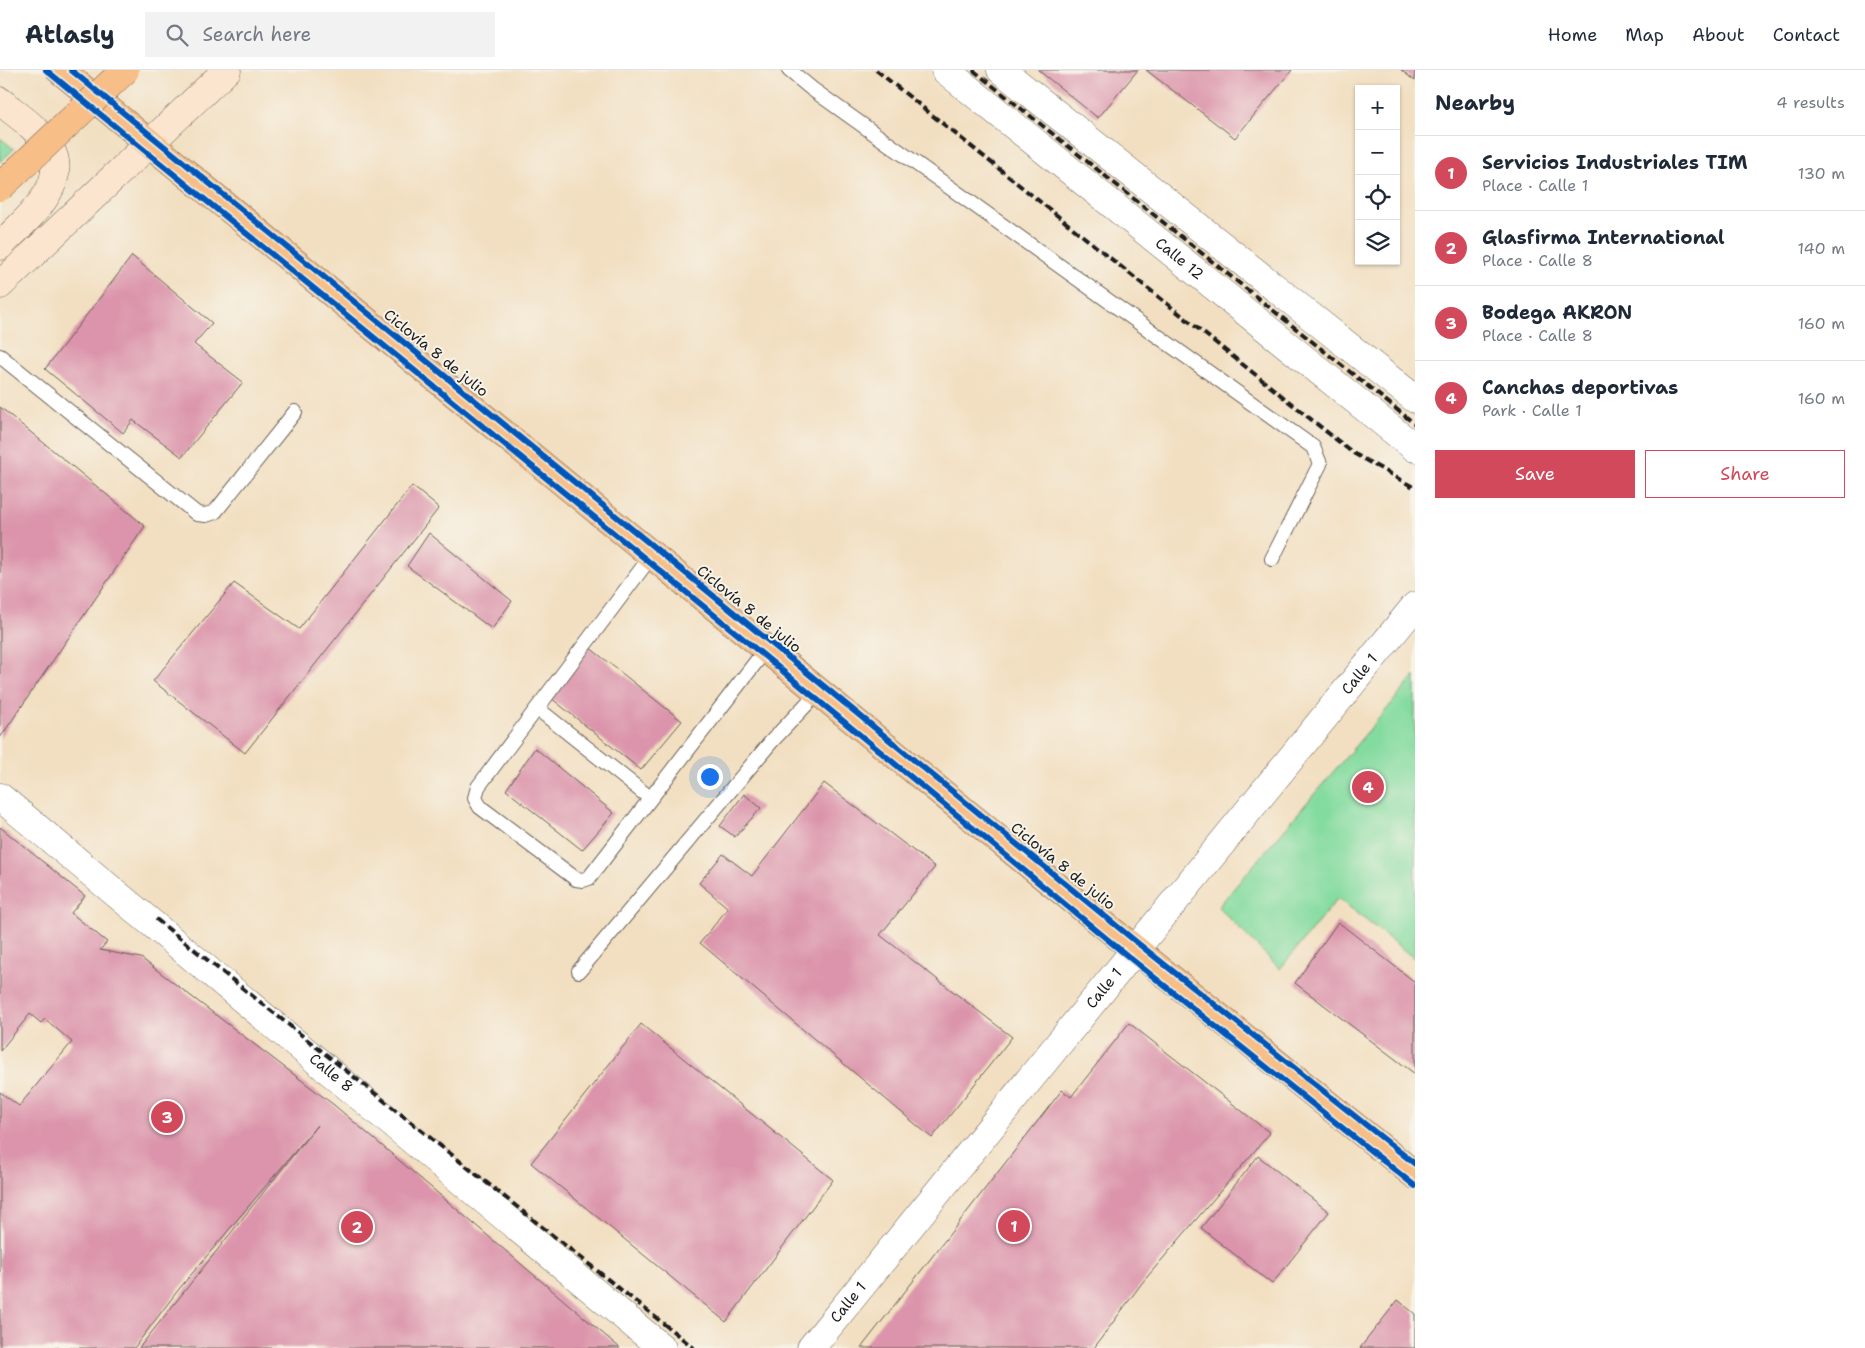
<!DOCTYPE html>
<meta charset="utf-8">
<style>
body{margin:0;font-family:"Shantell Sans",sans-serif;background:#f2f2f3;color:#1f2937}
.controls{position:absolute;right:15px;top:15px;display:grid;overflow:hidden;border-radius:0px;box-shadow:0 1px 4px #0004}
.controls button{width:45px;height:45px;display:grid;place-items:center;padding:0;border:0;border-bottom:1px solid #e0e1e3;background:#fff;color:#1f2937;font:25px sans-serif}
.you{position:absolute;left:709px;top:706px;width:18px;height:18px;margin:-12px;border:4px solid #fff;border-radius:50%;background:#1a73e8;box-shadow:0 0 0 8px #1a73e833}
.badge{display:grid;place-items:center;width:32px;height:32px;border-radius:50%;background:#d1495b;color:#fff;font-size:16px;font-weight:700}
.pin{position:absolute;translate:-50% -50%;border:2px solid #fff;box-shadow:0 1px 5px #0006}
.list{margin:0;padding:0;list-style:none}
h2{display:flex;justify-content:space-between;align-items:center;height:65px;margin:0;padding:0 20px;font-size:21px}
h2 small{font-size:16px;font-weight:400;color:#747a83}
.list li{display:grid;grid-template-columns:32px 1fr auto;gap:15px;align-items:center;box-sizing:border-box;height:75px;padding:0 20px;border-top:1px solid #e0e1e3}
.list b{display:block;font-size:19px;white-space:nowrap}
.list p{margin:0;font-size:16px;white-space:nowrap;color:#747a83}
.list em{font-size:16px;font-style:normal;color:#747a83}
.actions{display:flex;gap:10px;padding:15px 20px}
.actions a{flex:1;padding:11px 0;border:1px solid #d1495b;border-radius:0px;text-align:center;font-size:18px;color:#d1495b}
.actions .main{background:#d1495b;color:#fff}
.icon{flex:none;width:28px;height:28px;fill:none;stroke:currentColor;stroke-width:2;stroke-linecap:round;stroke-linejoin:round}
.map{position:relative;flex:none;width:1415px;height:1278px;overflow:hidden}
header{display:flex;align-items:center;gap:30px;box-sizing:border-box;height:70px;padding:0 25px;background:#fff;border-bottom:1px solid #e0e1e3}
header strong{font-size:24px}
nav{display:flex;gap:28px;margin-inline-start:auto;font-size:18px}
.search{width:350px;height:45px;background:#f2f2f3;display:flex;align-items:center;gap:12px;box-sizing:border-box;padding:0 18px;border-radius:0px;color:#747a83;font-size:19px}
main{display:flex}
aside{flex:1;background:#fff}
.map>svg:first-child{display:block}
.green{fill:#83db9f;stroke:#507c5e}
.building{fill:#db94ab}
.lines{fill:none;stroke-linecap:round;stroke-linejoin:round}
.lane-casing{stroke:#676056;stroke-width:16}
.street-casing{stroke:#676056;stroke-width:29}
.secondary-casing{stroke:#676056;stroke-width:29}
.primary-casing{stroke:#676056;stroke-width:29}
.lane{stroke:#fff;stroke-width:14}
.street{stroke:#fff;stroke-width:28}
.secondary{stroke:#fce5cf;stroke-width:28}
.primary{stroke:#f7be87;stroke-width:28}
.rail{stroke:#1c1c1c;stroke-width:4;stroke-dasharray:8 4;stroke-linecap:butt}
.highway-bridge-casing{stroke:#676056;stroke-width:29;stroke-linecap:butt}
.highway-bridge{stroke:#f7be87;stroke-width:28}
.cycleway-casing{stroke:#f7f3e8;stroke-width:9}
.cycleway{stroke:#0057b8;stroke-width:6}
.labels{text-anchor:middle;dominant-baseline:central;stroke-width:4;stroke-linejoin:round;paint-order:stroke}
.street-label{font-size:15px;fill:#1c1c1c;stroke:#f7f3e8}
</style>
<header>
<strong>Atlasly</strong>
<div class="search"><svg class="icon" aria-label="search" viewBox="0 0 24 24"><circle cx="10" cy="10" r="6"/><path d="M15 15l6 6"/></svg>Search here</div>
<nav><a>Home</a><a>Map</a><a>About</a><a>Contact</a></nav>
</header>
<main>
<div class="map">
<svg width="1415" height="1278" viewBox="0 0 1415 1278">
<rect width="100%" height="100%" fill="#f7f3e8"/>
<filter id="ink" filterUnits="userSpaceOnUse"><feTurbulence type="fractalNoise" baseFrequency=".02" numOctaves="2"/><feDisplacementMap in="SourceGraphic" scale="10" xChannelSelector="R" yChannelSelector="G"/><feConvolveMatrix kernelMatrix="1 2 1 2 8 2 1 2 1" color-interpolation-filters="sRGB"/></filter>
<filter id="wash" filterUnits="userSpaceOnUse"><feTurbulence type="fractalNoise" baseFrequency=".0096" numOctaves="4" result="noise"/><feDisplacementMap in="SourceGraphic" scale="20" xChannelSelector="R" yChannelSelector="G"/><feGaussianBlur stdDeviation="1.12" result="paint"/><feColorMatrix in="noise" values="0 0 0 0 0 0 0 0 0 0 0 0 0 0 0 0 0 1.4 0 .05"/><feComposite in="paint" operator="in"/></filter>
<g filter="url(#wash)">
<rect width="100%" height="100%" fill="#f2dfc1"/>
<g class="green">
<polygon points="0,68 14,79 0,92"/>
<polygon points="1415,606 1415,889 1338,828 1280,899 1218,837"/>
</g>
<g id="blocks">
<g class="building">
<polygon points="1038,0 1138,0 1098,48"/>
<polygon points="1146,0 1292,0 1235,68"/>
<polygon points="1401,0 1415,0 1415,11"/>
<polygon points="132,186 212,253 194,274 243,312 182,387 133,350 123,363 45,299"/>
<polygon points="0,337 145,456 0,668"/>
<polygon points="412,416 439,438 245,683 153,611 234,513 299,559"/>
<polygon points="429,463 512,531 492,559 407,496"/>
<polygon points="589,577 682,651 641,700 551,628"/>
<polygon points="535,678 614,743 582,780 506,720"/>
<polygon points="824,713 935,797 880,865 1012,967 932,1068 700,873 728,838 699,813 723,784 752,806"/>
<polygon points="744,724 761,738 735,767 720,756"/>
<polygon points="0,757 85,826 71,843 107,872 100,880 141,888 334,1035 620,1278 139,1278 318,1054 179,1219 134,1278 0,1278 0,1022 19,1036 72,972 45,949 41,953 30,944 0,981"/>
<polygon points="1338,852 1415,912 1415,1004 1295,913"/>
<polygon points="1129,953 1270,1063 1142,1213 1094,1278 861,1278 1062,1020 1071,1027"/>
<polygon points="641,954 833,1110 726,1252 531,1093"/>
<polygon points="1258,1086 1329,1142 1272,1214 1201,1158"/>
<polygon points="1398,1230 1415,1244 1415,1278 1360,1278"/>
</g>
</g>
</g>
<g filter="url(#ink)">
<use href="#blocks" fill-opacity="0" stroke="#676056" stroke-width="1"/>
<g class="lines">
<g class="lane-casing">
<g id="lane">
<polyline points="789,0 812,19 1313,377 1320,394 1272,489"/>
<polyline points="0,286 197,444 206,445 215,442 295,342"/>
<polyline points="652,485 478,717 475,728 480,737 576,809 583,810 589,808 766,579"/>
<polyline points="538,639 650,728"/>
<polyline points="579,901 771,672 819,621"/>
</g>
</g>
<g class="street-casing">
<g id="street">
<path id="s1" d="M945,0L1415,378"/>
<polyline points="1001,0 1415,329"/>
<path id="s2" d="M0,727L662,1278"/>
<path id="s3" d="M811,1278L1415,536"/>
</g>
</g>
<g class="secondary-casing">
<g id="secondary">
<path d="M0,31C17,45 39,59 50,78C72,115 22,153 0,176"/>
<polyline points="0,215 227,0"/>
</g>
</g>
<g class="primary-casing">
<polyline id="primary" points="60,0 1036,800 1415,1105"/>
</g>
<use href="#lane" class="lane"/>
<use href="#street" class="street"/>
<use href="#secondary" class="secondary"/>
<use href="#primary" class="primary"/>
<g class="rail">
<polyline points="876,0 1353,383 1415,418"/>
<polyline points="973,0 1415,354"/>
<polyline points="156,849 694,1278"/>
</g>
<g class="highway-bridge-casing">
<polyline id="highway-bridge" points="0,117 125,0"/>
</g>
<use href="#highway-bridge" class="highway-bridge"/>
<g class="cycleway-casing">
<g id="cycleway">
<polyline points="46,0 762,584 1130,888 1415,1116"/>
<polyline points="71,0 1140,875 1415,1094"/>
</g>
</g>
<use href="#cycleway" class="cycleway"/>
</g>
</g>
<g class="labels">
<g class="street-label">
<text stroke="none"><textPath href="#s1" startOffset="301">Calle 12</textPath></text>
<text transform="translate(436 283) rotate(39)">Ciclovía 8 de julio</text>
<text transform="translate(749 539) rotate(39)">Ciclovía 8 de julio</text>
<text stroke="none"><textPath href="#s3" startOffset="869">Calle 1</textPath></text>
<text transform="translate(1063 796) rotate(39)">Ciclovía 8 de julio</text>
<text stroke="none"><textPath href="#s3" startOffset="464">Calle 1</textPath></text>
<text stroke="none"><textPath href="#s2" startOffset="431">Calle 8</textPath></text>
<text stroke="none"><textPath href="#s3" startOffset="59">Calle 1</textPath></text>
</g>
</g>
</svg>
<div class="controls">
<button>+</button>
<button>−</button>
<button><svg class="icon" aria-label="locate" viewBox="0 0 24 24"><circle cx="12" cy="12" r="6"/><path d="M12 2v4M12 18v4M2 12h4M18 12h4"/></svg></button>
<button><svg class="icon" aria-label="layers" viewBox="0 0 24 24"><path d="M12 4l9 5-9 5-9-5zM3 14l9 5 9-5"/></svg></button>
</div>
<div class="you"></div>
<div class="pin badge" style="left:1014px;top:1156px">1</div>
<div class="pin badge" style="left:357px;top:1157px">2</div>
<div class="pin badge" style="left:167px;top:1047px">3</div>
<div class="pin badge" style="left:1368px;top:717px">4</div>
</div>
<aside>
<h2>Nearby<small>4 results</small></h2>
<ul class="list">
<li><span class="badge">1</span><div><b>Servicios Industriales TIM</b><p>Place · Calle 1</p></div><em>130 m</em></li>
<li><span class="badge">2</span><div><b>Glasfirma International</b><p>Place · Calle 8</p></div><em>140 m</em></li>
<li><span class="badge">3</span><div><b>Bodega AKRON</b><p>Place · Calle 8</p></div><em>160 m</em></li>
<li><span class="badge">4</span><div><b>Canchas deportivas</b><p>Park · Calle 1</p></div><em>160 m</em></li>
</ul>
<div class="actions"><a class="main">Save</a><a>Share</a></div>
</aside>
</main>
